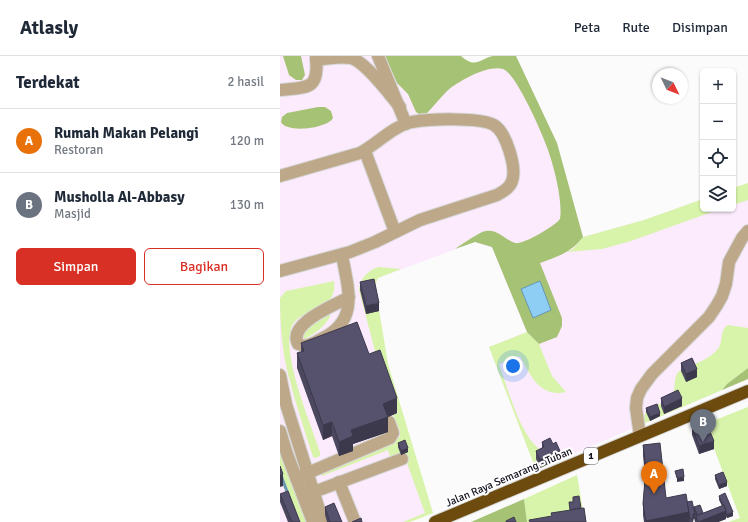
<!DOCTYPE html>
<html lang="id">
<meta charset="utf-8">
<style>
body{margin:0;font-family:Signika,sans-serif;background:#f2f2f3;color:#1f2937}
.controls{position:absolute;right:12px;top:12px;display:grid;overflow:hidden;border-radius:6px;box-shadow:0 1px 3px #0004}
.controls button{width:36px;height:36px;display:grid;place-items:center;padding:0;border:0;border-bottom:1px solid #e0e1e3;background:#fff;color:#1f2937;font:20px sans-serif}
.compass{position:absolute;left:372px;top:12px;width:36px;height:36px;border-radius:50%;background:#fff;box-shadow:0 1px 3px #0004;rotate:133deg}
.you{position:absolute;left:233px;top:310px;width:14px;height:14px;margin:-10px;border:3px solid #fff;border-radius:50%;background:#1a73e8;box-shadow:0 0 0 6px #1a73e833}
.badge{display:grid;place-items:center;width:26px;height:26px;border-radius:50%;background:#d93025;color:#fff;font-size:13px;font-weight:700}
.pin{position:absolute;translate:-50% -33px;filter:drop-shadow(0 1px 2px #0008)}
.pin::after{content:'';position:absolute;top:21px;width:14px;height:12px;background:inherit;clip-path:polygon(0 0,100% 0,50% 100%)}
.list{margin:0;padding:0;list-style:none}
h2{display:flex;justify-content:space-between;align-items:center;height:52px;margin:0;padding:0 16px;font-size:17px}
h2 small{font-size:13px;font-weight:400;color:#747a83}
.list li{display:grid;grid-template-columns:26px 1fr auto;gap:12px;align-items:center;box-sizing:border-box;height:64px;padding:0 16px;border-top:1px solid #e0e1e3}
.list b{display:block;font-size:15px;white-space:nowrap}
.list p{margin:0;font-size:13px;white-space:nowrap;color:#747a83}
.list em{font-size:13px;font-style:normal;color:#747a83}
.actions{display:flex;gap:8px;padding:12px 16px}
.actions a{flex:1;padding:9px 0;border:1px solid #d93025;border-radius:6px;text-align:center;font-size:14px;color:#d93025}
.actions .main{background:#d93025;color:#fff}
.icon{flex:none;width:22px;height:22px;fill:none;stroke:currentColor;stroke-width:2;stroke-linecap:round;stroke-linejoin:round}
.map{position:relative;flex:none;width:468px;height:466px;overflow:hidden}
header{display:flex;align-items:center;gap:24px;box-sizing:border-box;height:56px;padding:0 20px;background:#fff;border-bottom:1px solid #e0e1e3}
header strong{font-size:19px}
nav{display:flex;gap:22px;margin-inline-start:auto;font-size:14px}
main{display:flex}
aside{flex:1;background:#fff}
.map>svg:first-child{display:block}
.industrial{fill:#fcebfd}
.green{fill:#d8f3aa}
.forest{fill:#a6c275}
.water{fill:#8ecef5;stroke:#6996b4}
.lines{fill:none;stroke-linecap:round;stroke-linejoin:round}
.stream{stroke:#6996b4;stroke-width:3}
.minor-casing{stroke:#d6d6d7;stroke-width:14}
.highway-casing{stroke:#d6d6d7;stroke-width:14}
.minor{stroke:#bda88a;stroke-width:12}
.highway{stroke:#6d4b0e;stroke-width:12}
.wall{fill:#4a475e}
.shaded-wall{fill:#3c394c}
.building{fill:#56526d;stroke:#3c394c}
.labels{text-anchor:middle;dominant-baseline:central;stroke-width:4;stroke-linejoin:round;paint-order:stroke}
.shield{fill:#fff;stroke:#5a5961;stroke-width:1}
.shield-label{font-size:10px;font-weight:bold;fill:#14121d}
.street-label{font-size:11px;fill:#14121d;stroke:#fff}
</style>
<header>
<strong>Atlasly</strong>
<nav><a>Peta</a><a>Rute</a><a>Disimpan</a></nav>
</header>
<main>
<aside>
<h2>Terdekat<small>2 hasil</small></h2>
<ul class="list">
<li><span class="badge" style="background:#e8710a">A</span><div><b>Rumah Makan Pelangi</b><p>Restoran</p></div><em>120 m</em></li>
<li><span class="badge" style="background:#6b7280">B</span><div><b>Musholla Al-Abbasy</b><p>Masjid</p></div><em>130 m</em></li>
</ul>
<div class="actions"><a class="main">Simpan</a><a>Bagikan</a></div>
</aside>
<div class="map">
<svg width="468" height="466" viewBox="0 0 468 466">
<rect width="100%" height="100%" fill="#fbfbfb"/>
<polygon class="industrial" points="0,0 113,0 142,47 213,0 236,0 277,87 303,181 364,164 423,143 423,153 453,153 453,132 468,127 468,323 256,414 209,291 247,276 212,192 195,186 98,222 95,229 100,254 95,295 153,457 130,466 0,466"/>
<g class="green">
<polygon points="468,127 468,144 453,149 453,132"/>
<polygon points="423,143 423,153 440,153 351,185 322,193 287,196 293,193 303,181 364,164"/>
<path d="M99,211L121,213L98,222L95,229L108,308L153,457L130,466H123L145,457L124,399L111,404L108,394L42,420L41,416L114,385L120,380V376L113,359L118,357L95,295L79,234C80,222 88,214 99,211Z"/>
<path d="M54,225C59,257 19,249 11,273C2,300 31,368 40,396V400L35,402L33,401C24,373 15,346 8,318C2,294 0,267 0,242L6,235L11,234Z"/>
<path d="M51,258C47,269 35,278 24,283C21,270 40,261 51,258Z"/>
<path d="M448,269L468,272V312L447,328L442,334L363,368C364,343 384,354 393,338C396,331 393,323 398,316C411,308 426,306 437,294C444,287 439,274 448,269Z"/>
<path d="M247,276L259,288L272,320L286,336C260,342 250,319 240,300L219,308C227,331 238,370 253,387C260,395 270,400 279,404L256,414L209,291Z"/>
<polygon points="468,351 468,466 448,466 460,462 425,368"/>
<polygon points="0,397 26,466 18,466 0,422"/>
<polygon points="297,419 305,466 247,466 244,443"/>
</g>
<g class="forest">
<polygon points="3,0 21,0 25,19 22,24 16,24 9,19"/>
<path d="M105,0H181C196,13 199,3 213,0C220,0 229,0 236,0L277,87L303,181C290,197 279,200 260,207L282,262V270L277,281L259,288L247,276L212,191L195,186L175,193C181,189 201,175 206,175C218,173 225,184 235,187C243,189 275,170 280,163C283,145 274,111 268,94C263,79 236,17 223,13C207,9 179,25 167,35C160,42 154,50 147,57L139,58L136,56L128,38L117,27Z"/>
<path d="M38,51H45L51,55L53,62C48,72 7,78 1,66L2,61L7,57Z"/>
<polygon points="468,312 468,323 442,334 447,328"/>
<polygon points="244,443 247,466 191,466"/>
</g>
<polygon class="water" points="260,225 271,254 253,262 241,233"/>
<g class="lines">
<polyline class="stream" points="0,417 8,438"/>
<g class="minor-casing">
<g id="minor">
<polyline points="98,0 126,68"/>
<path d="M36,4C47,3 60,0 71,2C86,6 109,38 120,51"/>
<path d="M0,34C29,31 39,34 36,0"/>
<polyline points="85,95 115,176"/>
<path d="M0,120L80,97C97,88 113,70 132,66C148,63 200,61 214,69C226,76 237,112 232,125C230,132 223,136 217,139L140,164L95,186L70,196L0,215"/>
<path d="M62,199C68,233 80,265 41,283C33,287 26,292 18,288C7,267 56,249 69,241"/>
<polyline points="0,319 6,348 43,466"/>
<polyline points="0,375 7,398 33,466"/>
<polyline points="360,380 356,352 357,342 361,333 372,318 429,261 437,249 442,240 446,228 449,206 462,182 468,175"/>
<polyline points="16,422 110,382 113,377 109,366"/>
<polyline points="59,426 75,466"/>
<polyline points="23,440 122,403"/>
</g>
</g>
<g class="highway-casing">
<polyline id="highway" points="155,466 468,335"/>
</g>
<use href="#minor" class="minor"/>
<use href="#highway" class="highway"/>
</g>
<g class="wall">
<polygon points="80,226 99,255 86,258 80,234"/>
<polygon points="21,287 89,298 117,357 108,361 108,376 73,388 73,395 59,400 52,380 43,384 17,312 17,297 21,296"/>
<polygon points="401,307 417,321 406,326 401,315"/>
<polygon points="381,342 402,350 384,358 381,350"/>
<polygon points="366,352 380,360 370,365 366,356"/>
<polygon points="412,371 434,393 419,398 412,379"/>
<polygon points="262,386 280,402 260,412 256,403 256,395 262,392"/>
<polygon points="118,387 128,396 121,399 118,391"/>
<polygon points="363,389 386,442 407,446 414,454 414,451 423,457 442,450 439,444 439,440 453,460 447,462 446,461 446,463 438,466 415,466 414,462 413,466 409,466 409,465 409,466 364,466 363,459 363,448 365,418 363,400"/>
<polygon points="435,419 447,430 439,433 435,423"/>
<polygon points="0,438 20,466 8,466 0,446"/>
<polygon points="45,451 62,466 47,466 45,459"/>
</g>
<g class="shaded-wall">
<polygon points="99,247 99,255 86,258 86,250"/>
<polygon points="417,313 417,321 406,326 406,318"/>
<polygon points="117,342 117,357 108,361 108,376 73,388 73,395 59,400 59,386 71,374 103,348"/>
<polygon points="402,342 402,350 384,358 384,351"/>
<polygon points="380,357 380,360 370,365 370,361"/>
<polygon points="52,366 52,380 43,384 43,369"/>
<polygon points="434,385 434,393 419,398 419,390"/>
<polygon points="128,392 128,396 121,399 121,395"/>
<polygon points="280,395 280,402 260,412 260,404"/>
<polygon points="3,418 3,430 0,431 0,420"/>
<polygon points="404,421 404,425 397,426 397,422"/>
<polygon points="447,426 447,430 439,433 439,429"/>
<polygon points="446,455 446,463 438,466 418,466"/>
<polygon points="409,456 409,466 366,466 366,465"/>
<polygon points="453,456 453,460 447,462 447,459"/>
</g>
<g class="building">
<polygon points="94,223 99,247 86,250 80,226"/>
<polygon points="77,266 89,298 100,294 117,342 103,348 108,361 71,374 73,380 59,386 52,366 43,369 17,297 24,295 21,287"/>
<polygon points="412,302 417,313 406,318 401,307"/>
<polygon points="398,334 402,342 384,351 381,342"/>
<polygon points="377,348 380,357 370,361 366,352"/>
<polygon points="424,367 426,371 428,371 434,385 419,390 412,371"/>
<polygon points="270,382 273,388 276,386 280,395 260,404 256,395 264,391 262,386"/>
<polygon points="125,384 128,392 121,395 118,387"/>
<polygon points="380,387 386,442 406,438 409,456 366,465 363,448 366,412 363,389"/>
<polygon points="0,410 3,418 0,420"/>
<polygon points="403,413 404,421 397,422 395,415"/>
<polygon points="443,416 447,426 439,429 435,419"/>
<polygon points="8,435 20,466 12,466 0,438"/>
<polygon points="445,437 453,456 447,459 444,449 443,449 439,440"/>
<polygon points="299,440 301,452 290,454 289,446 293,446 293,441"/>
<polygon points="412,445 415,458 413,458 413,463 410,463 409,456 407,446"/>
<polygon points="54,447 62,466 50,466 45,451"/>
<polygon points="420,449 423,457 416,460 416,463 415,463 414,459 417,458 414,451"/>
<polygon points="444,449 446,455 418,466 416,460"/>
<polygon points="304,452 306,466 250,466 249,464 272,460 271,457"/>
<polygon points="234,461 236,466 226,466 226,465"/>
<polygon points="81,462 82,466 72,466"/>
</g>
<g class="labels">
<rect class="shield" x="304" y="392" width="14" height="16" rx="3"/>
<g class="shield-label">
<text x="311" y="400">1</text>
</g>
<g class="street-label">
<text transform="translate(229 421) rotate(-23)">Jalan Raya Semarang - Tuban</text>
</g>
</g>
</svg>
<div class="controls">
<button>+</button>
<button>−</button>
<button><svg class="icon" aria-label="locate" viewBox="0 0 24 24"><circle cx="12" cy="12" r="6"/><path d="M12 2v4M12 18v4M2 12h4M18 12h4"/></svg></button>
<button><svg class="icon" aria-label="layers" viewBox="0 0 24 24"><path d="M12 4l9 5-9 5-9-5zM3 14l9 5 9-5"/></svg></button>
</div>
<svg class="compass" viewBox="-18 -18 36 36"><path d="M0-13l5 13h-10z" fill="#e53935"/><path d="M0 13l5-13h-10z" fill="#747a83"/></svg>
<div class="you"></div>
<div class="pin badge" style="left:374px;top:438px;background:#e8710a">A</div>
<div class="pin badge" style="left:423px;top:386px;background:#6b7280">B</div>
</div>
</main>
